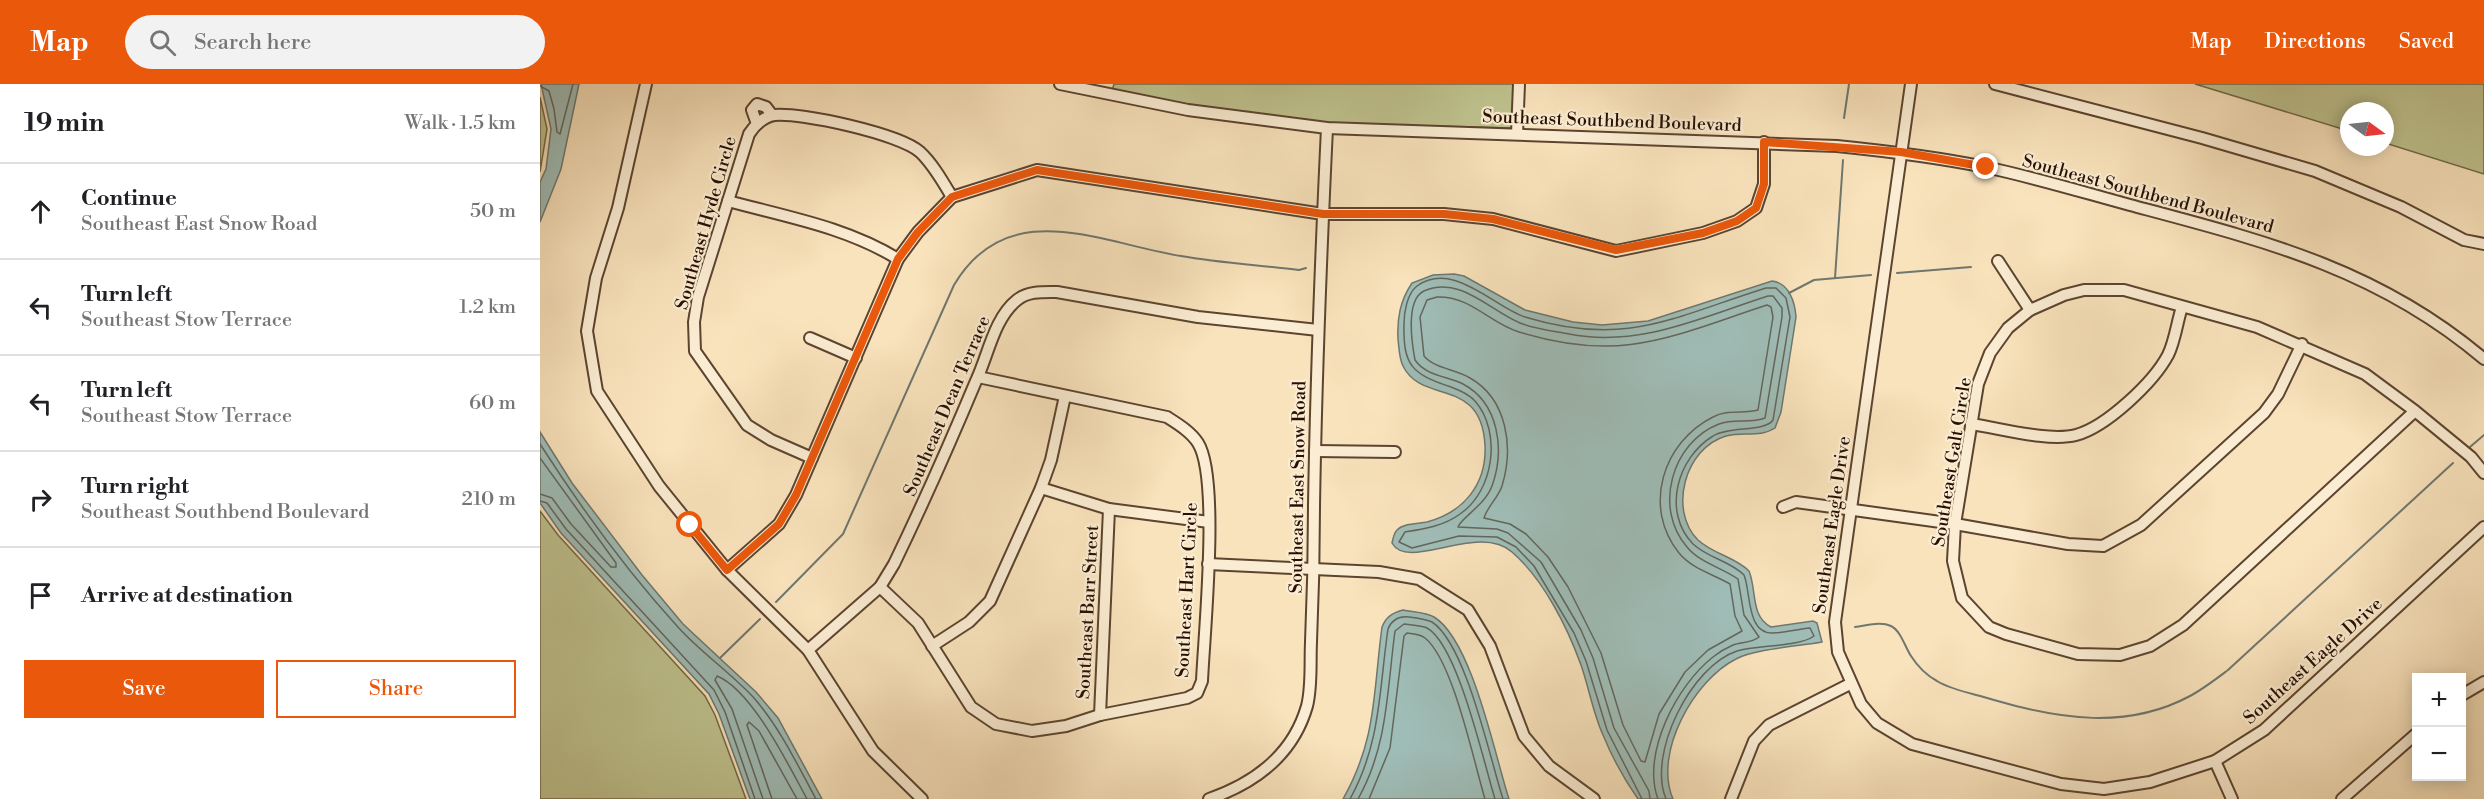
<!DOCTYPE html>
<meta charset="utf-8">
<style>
body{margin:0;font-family:"Libre Bodoni",serif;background:#f2f2f2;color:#202124}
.controls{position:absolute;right:18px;bottom:18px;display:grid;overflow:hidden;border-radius:0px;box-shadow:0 3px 15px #0003}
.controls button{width:54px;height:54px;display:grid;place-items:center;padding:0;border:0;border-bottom:2px solid #e0e0e0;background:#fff;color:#202124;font:30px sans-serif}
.compass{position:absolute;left:1800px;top:18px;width:54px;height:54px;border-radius:50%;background:#fff;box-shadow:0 3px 15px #0003;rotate:105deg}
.stop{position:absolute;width:18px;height:18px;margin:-14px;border:4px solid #ea580c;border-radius:50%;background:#fff}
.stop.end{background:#ea580c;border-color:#fff;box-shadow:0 2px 6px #0008}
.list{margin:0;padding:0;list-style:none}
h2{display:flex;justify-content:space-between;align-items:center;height:78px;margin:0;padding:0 24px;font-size:26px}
h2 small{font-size:20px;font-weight:400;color:#757577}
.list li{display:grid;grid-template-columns:39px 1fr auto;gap:18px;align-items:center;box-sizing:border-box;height:96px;padding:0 24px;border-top:2px solid #e0e0e0}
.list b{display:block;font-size:22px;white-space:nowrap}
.list p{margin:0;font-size:20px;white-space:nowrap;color:#757577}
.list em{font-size:20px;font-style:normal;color:#757577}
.actions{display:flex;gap:12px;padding:18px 24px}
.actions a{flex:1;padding:14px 0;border:2px solid #ea580c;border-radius:0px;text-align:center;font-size:21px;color:#ea580c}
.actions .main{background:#ea580c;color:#fff}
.icon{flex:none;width:33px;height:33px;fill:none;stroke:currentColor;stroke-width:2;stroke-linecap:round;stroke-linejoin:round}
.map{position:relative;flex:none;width:1944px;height:715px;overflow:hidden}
header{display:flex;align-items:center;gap:36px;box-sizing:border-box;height:84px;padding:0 30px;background:#ea580c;color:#fff}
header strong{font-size:28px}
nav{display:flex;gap:33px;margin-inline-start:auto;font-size:21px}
.search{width:420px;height:54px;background:#f2f2f2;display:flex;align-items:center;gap:15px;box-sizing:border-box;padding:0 21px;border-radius:33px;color:#757577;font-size:22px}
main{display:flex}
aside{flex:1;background:#fff}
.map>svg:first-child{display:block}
.green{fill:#bfc38f;stroke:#736948;stroke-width:1.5}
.water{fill:#9fbdb7;stroke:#6f776f;stroke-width:1.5}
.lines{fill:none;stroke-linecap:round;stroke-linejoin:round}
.shore{stroke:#63665c;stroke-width:1.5}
.stream{stroke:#6f776f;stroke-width:2}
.minor-casing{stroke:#5c4430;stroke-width:14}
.minor{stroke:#fbedd3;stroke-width:10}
.route{stroke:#ea580c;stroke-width:8}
.labels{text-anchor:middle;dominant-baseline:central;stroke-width:4.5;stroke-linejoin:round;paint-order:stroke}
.street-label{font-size:18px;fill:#270f02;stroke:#fbedd3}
</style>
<header>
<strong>Map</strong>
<div class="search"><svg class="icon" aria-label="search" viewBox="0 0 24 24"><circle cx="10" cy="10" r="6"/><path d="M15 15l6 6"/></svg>Search here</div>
<nav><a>Map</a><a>Directions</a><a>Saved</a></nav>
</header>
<main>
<aside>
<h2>19 min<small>Walk · 1.5 km</small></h2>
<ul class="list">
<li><svg class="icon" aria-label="ahead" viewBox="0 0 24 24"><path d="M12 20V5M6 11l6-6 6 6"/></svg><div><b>Continue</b><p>Southeast East Snow Road</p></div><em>50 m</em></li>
<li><svg class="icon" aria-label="left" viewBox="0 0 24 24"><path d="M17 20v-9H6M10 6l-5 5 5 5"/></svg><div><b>Turn left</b><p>Southeast Stow Terrace</p></div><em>1.2 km</em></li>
<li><svg class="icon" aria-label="left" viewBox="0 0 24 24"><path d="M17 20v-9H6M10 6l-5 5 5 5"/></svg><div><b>Turn left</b><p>Southeast Stow Terrace</p></div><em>60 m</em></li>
<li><svg class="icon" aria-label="right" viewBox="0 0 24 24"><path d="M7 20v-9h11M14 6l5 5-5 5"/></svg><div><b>Turn right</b><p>Southeast Southbend Boulevard</p></div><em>210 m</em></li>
<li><svg class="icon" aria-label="arrive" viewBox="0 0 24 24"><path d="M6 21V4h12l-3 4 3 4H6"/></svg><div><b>Arrive at destination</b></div></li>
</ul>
<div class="actions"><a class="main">Save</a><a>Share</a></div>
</aside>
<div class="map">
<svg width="1944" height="715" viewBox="0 0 1944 715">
<rect width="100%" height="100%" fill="#f9e3bc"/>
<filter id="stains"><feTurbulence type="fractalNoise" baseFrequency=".00333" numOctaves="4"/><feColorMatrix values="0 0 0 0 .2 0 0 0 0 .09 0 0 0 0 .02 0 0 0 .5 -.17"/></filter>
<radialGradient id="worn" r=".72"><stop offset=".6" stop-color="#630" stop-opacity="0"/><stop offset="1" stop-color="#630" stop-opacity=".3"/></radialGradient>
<g class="green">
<polygon points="574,0 974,0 972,44 777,39 673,25 572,7"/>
<polygon points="1655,0 1944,0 1944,90 1845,59 1845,27 1809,27 1809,47"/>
<polygon points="0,13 7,45 0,88"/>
<polygon points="0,427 18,451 165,612 175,631 206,715 0,715"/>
</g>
<g class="water">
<polygon points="1,0 39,0 21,85 0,138 0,98 6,85 11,45"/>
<path d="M914,190L924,192L985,226L1033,238L1062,241L1108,237L1232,197C1249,199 1255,218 1256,233L1241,328L1235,344C1220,354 1202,347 1186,352C1145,364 1128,426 1158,456C1173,470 1195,473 1209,487C1217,506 1210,532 1231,543L1273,537L1277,539L1282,558C1260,562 1214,565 1196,575C1154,596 1113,669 1133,715H1098C1084,695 1072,673 1063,651C1053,629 1049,604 1041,581C1027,542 1003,495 972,468C938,438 868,488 852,459C853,454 854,449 857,446C864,439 878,440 887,438C924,428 947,400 945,361C941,292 882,321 863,282C859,274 859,263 858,255C857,234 860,217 872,199L893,191Z"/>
<polygon points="0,348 32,399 102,491 143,540 216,608 238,634 282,715 210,715 179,630 169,610 21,449 0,419"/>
<path d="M863,526C873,528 886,528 894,533C932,556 955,672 969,715H803C837,655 833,609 842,543C846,533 852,529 863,526Z"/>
</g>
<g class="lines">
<g class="shore">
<polyline points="0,2 9,7 14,25 17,48 20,50 33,0"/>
<path d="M897,213C931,212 949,239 979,248C1083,280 1132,252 1227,221L1231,223L1233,233L1218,326C1204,330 1187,325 1173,333C1123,358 1102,423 1139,469C1152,485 1173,490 1190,500L1195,532L1202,547L1168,566L1145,588L1119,630L1105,678L1101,677L1083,641L1061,569L1028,503L1008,473L986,450L970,440L944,434C947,423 958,414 962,402C974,363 967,315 930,294C916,285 895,285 884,272L880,233L887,216Z"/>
<path d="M0,360C41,424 86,486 137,542C160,568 190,588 214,614C240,644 257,680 276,715"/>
<polyline points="0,374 76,479 76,483 71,483 31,440 12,414 0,410"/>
<polyline points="0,417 7,419 26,445 174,606 185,628 215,715"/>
<path d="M223,715L192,625L175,596L177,592C212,606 249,682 267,715"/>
<polyline points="232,715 207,641 209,638 219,647 257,715"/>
<path d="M810,715C841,659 839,606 848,545C852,535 859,532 869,533C877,534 885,535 892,538C926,560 950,675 963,715"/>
<path d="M818,715C848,662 847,606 855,547L864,540C871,541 881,541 887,544C918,561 944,680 955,715"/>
<path d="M829,715L850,664L864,552L867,549C873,550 880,550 885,554C913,576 934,679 945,715"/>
<path d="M1102,715L1067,646L1046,577L1034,549L994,482L976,463L957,453L919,452L872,464L859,458L865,448C884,445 904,442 920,430C954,407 962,348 935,317C929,310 919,306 911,303C872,290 863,282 864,240C864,228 867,210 877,202C913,176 954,223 985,233C1086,264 1133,233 1226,204H1236L1246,214L1250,233L1233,336C1225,348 1188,342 1173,352C1137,374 1122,428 1153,460C1168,474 1190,477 1204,491C1211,507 1206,550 1233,549C1245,549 1258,545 1270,544L1274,552C1259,563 1217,561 1197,567C1151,582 1107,670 1126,715"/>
<path d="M1110,715L1109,707L1074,644L1053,574L1041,546L1001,478L968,449L957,445L918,443C921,434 945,421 952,402C965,366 959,319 923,300C907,292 886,292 875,276C872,260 865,216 884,207C920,191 950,227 980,239C995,245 1013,247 1029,250C1100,264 1162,233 1228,212H1233L1242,224V233L1225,334C1211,340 1194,334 1179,340C1132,358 1113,424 1147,463C1160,479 1181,483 1198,495L1204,531L1219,553C1212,559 1201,558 1193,561C1186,564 1178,569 1173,573C1137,601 1101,670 1118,715"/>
</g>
<g class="stream">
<polyline points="1304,34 1309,0"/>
<polyline points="1357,189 1431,183"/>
<polyline points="1295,194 1303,76"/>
<polyline points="1249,209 1274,196 1331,191"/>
<polyline points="1930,363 1944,351"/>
<path d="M236,518L303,450L414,201C468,110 560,159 641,172C680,179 720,181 759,186L766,184"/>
<path d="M1315,543C1326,542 1340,537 1351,542C1361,547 1365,563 1371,572C1378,583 1386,591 1397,597C1413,607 1436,610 1454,616C1519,635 1587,646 1650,612C1663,605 1676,595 1688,586L1913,379"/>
<polyline points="180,574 220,535"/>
</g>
<g class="minor-casing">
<g id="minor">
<polyline points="106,0 78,124 56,194 47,247 57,307 119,402 187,486 268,566 333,667 382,715"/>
<path d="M520,0L648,26L787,44L1297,62C1346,67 1396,73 1445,83C1493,93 1542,108 1590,121C1721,156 1837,184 1944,275"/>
<polyline points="1371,0 1295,538 1298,568 1321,620 1337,639 1372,660 1521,700 1564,705 1610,698 1675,677 1724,646 1944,443"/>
<polyline points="1455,0 1662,54 1775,87 1861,123 1924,156 1944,160"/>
<polyline points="217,40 212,26 217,20 226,23 232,31"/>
<polyline points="977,50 979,0"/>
<path d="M188,117C247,133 306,143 358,175"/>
<polyline points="1458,177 1490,226"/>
<polyline points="270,254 316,274"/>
<polyline points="1875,327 1643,541 1610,562 1580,571 1538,570 1466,550 1449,543 1422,514 1413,477 1415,440 1438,300 1450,269 1468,244 1490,226 1524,211 1544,206 1584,206 1717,243 1825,290 1875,327 1931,373 1944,389"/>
<path d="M1431,340C1460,344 1508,358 1536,351C1566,343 1613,299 1628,271C1635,257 1637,238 1642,223"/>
<polyline points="775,367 855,368"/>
<path d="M272,374L231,356L207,341L155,267L154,238L158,213L209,50C215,41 223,33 234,31C261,28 360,50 380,68C393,80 403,98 412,113"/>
<polyline points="501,404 569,425 669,438"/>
<polyline points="1243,423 1256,418 1415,440 1528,460 1563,462 1601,441 1724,329 1738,310 1762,260"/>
<polyline points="668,480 839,488 879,495 928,526 950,562 984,652 1009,682 1054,715"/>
<polyline points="187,486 239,440 256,411 358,175 378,148 412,113 497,86 783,130 904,130 953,135 1076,167 1163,149 1197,137 1216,124 1224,100 1224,58"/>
<path d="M340,503L378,539L431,623L456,640L492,647L526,642L560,631L647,614L657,609L662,597C664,550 680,394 658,359C651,348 638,340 627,333L438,293"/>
<polyline points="392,562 429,538 450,517 501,404 511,376 525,312"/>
<path d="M268,566L340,503L354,480C383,420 410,359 436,297C448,272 454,234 477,216C488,207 503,208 517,208L658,233L778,246"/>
<polyline points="1922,611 1944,598"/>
<polyline points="560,631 569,425"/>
<polyline points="1675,677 1692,715"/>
<path d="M669,715C715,699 753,671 767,622C772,603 770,579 771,558C773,513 774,467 774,422C776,296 781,170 787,44"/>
<polyline points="1191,715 1214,657 1229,641 1310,600"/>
<polyline points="1802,715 1876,650"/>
</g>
</g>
<use href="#minor" class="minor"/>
</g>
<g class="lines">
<polyline class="route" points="150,441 187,486 239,440 256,411 358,175 378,148 412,113 497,86 783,130 904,130 953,135 1076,166 1163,149 1197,137 1216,124 1224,100 1224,58 1361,68 1446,83"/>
</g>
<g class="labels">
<g class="street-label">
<text transform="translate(1072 37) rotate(2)">Southeast Southbend Boulevard</text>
<text transform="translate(1608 110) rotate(15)">Southeast Southbend Boulevard</text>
<text transform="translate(166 139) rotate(-74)">Southeast Hyde Circle</text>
<text transform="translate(407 322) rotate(-67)">Southeast Dean Terrace</text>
<text transform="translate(1412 378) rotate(-81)">Southeast Galt Circle</text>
<text transform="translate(758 403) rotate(-89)">Southeast East Snow Road</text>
<text transform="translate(1292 441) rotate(-82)">Southeast Eagle Drive</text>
<text transform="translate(647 506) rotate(-87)">Southeast Hart Circle</text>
<text transform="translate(548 528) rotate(-87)">Southeast Barr Street</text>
<text transform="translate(1773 577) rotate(-42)">Southeast Eagle Drive</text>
</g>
</g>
<rect width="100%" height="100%" filter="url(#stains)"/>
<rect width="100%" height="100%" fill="url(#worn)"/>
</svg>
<div class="controls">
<button>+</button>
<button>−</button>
</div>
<svg class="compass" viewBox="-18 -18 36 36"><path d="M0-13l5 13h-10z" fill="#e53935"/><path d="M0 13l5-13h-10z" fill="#757577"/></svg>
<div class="stop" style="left:150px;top:441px"></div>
<div class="stop end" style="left:1446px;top:83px"></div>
</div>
</main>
